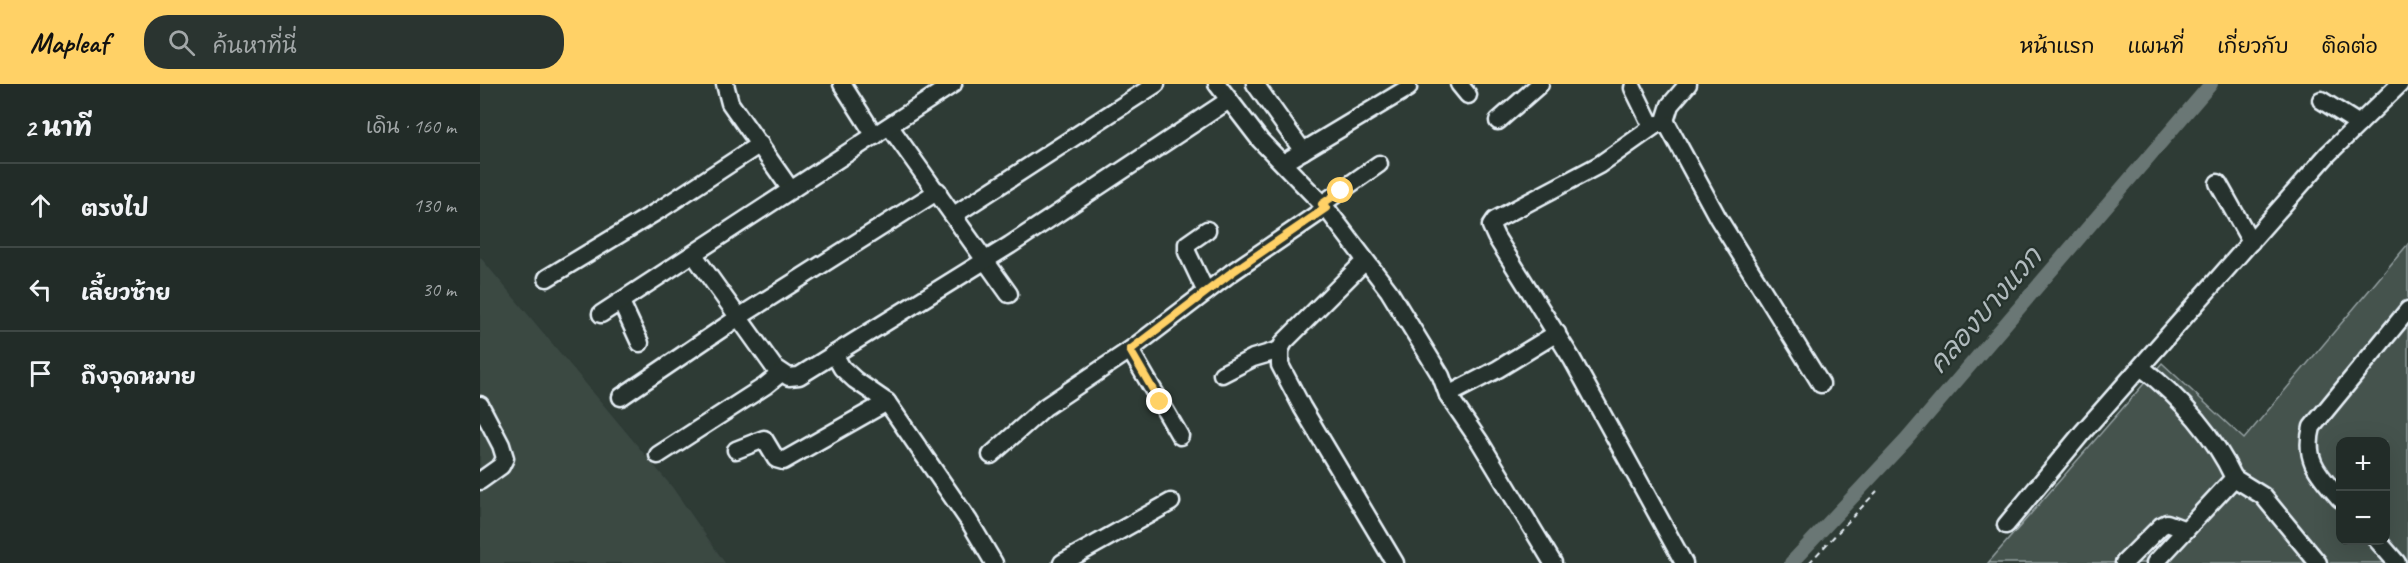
<!DOCTYPE html>
<html lang="th">
<meta charset="utf-8">
<style>
body{margin:0;font-family:Caveat,"Playpen Sans Thai",sans-serif;background:#2a3430;color:#f1f3f6}
.controls{position:absolute;right:18px;bottom:18px;display:grid;overflow:hidden;border-radius:12px;box-shadow:0 6px 24px #0002}
.controls button{width:54px;height:54px;display:grid;place-items:center;padding:0;border:0;border-bottom:2px solid #3f4845;background:#222c28;color:#f1f3f6;font:30px sans-serif}
.stop{position:absolute;width:18px;height:18px;margin:-14px;border:4px solid #ffd166;border-radius:50%;background:#fff}
.stop.end{background:#ffd166;border-color:#fff;box-shadow:0 2px 6px #0008}
.list{margin:0;padding:0;list-style:none}
h2{display:flex;justify-content:space-between;align-items:center;height:78px;margin:0;padding:0 24px;font-size:26px}
h2 small{font-size:20px;font-weight:400;color:#a2a7a8}
.list li{display:grid;grid-template-columns:39px 1fr auto;gap:18px;align-items:center;box-sizing:border-box;height:84px;padding:0 24px;border-top:2px solid #3f4845}
.list b{display:block;font-size:22px;white-space:nowrap}
.list em{font-size:20px;font-style:normal;color:#a2a7a8}
.icon{flex:none;width:33px;height:33px;fill:none;stroke:currentColor;stroke-width:2;stroke-linecap:round;stroke-linejoin:round}
.map{position:relative;flex:none;width:1928px;height:479px;overflow:hidden}
header{display:flex;align-items:center;gap:36px;box-sizing:border-box;height:84px;padding:0 30px;background:#ffd166;color:#111}
header strong{font-size:28px}
nav{display:flex;gap:33px;margin-inline-start:auto;font-size:21px}
.search{width:420px;height:54px;background:#2a3430;display:flex;align-items:center;gap:15px;box-sizing:border-box;padding:0 21px;border-radius:24px;color:#a2a7a8;font-size:22px}
main{display:flex}
aside{flex:1;background:#222c28}
.map>svg:first-child{display:block}
.built{fill:#3b4843}
.green{fill:#45524e;stroke:#96a2a3;stroke-width:1.5;fill-rule:evenodd}
.lines{fill:none;stroke-linecap:round;stroke-linejoin:round}
.canal{stroke:#6b7775;stroke-width:14}
.minor-casing{stroke:#e8f1f8;stroke-width:21}
.path{stroke:#e8f1f8;stroke-width:2;stroke-dasharray:6 4.5;stroke-linecap:butt}
.minor{stroke:#26332d;stroke-width:16}
.route{stroke:#ffd166;stroke-width:8}
.labels{text-anchor:middle;dominant-baseline:central;stroke-width:4.5;stroke-linejoin:round;paint-order:stroke}
.water-label{font-size:27px;font-style:italic;fill:#b0babd;stroke:#26332d}
</style>
<header>
<strong>Mapleaf</strong>
<div class="search"><svg class="icon" aria-label="search" viewBox="0 0 24 24"><circle cx="10" cy="10" r="6"/><path d="M15 15l6 6"/></svg>ค้นหาที่นี่</div>
<nav><a>หน้าแรก</a><a>แผนที่</a><a>เกี่ยวกับ</a><a>ติดต่อ</a></nav>
</header>
<main>
<aside>
<h2>2 นาที<small>เดิน · 160 m</small></h2>
<ul class="list">
<li><svg class="icon" aria-label="ahead" viewBox="0 0 24 24"><path d="M12 20V5M6 11l6-6 6 6"/></svg><div><b>ตรงไป</b></div><em>130 m</em></li>
<li><svg class="icon" aria-label="left" viewBox="0 0 24 24"><path d="M17 20v-9H6M10 6l-5 5 5 5"/></svg><div><b>เลี้ยวซ้าย</b></div><em>30 m</em></li>
<li><svg class="icon" aria-label="arrive" viewBox="0 0 24 24"><path d="M6 21V4h12l-3 4 3 4H6"/></svg><div><b>ถึงจุดหมาย</b></div></li>
</ul>
</aside>
<div class="map">
<svg width="1928" height="479" viewBox="0 0 1928 479">
<rect width="100%" height="100%" fill="#2e3b35"/>
<filter id="ink" filterUnits="userSpaceOnUse"><feTurbulence type="fractalNoise" baseFrequency=".0167" numOctaves="2"/><feDisplacementMap in="SourceGraphic" scale="12" xChannelSelector="R" yChannelSelector="G"/><feConvolveMatrix kernelMatrix="1 2 1 2 8 2 1 2 1" color-interpolation-filters="sRGB"/></filter>
<g filter="url(#ink)">
<polygon class="built" points="0,173 192,403 245,479 0,479"/>
<path class="green" d="M1928,160V479H1508L1682,279L1764,355ZM1860,358H1906V456H1860Z"/>
<g class="lines">
<polyline class="canal" points="1311,479 1426,356 1731,0"/>
<g class="minor-casing">
<g id="minor">
<polyline points="245,0 250,19 311,106"/>
<polyline points="362,0 395,52"/>
<polyline points="737,0 780,56 846,124 909,207 961,292 968,311 1000,358 1073,479"/>
<polyline points="775,0 823,67"/>
<polyline points="979,0 988,11"/>
<polyline points="1153,4 1172,43"/>
<polyline points="1841,16 1879,40"/>
<polyline points="1018,37 1060,0"/>
<polyline points="1184,40 1190,21 1208,0"/>
<polyline points="410,43 529,210"/>
<polyline points="803,79 928,4"/>
<polyline points="1738,99 1771,158"/>
<polyline points="842,120 899,80"/>
<polyline points="474,131 676,0"/>
<polyline points="214,171 294,283 309,293 319,292 530,161 749,16"/>
<polyline points="885,177 804,258 800,266 800,281 822,323 915,479"/>
<polyline points="67,194 181,125 280,60"/>
<polyline points="726,208 707,168 707,160 727,146"/>
<polyline points="141,218 160,259"/>
<polyline points="121,230 473,0"/>
<polyline points="650,266 700,352"/>
<polyline points="354,270 362,284 375,296 407,318 489,437 514,479"/>
<path d="M1662,284C1701,314 1733,350 1754,394L1675,479"/>
<polyline points="742,290 773,274 800,266"/>
<polyline points="968,311 1018,285 1077,249"/>
<polyline points="141,313 259,233 458,107"/>
<polyline points="0,321 21,361 25,374 21,382 0,397"/>
<polyline points="256,366 284,355 296,375 303,377 407,318"/>
<polyline points="178,371 285,302 301,289"/>
<polyline points="511,371 565,323 650,266 751,189 846,124"/>
<polyline points="1754,394 1783,412 1838,479"/>
<path d="M1860,415C1840,391 1823,377 1832,343L1928,226"/>
<polyline points="1526,441 1602,349 1848,70 1920,0"/>
<polyline points="1897,456 1917,479"/>
<polyline points="582,479 691,418"/>
<polyline points="1204,479 1092,275 1016,153 1011,142 1015,136 1119,81 1177,40 1187,40 1238,134 1341,300"/>
<polyline points="1644,479 1681,442 1687,439 1706,446"/>
</g>
</g>
<polyline class="path" points="1329,479 1397,407"/>
<use href="#minor" class="minor"/>
</g>
</g>
<g class="lines" filter="url(#ink)">
<polyline class="route" points="680,318 650,266 751,189 846,124 842,120 861,107"/>
</g>
<g class="labels">
<g class="water-label">
<text transform="translate(1505 226) rotate(-49)">คลองบางแวก</text>
</g>
</g>
</svg>
<div class="controls">
<button>+</button>
<button>−</button>
</div>
<div class="stop" style="left:861px;top:107px"></div>
<div class="stop end" style="left:680px;top:318px"></div>
</div>
</main>
